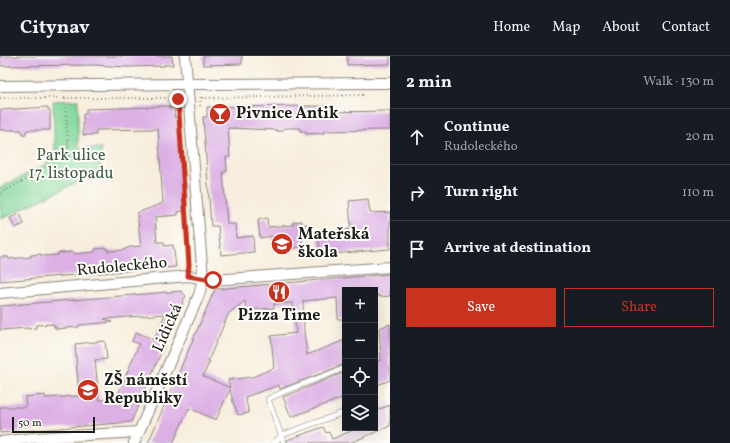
<!DOCTYPE html>
<meta charset="utf-8">
<style>
body{margin:0;font-family:Vollkorn,serif;background:#20242c;color:#f1f3f6}
.controls{position:absolute;right:12px;bottom:12px;display:grid;overflow:hidden;border-radius:0px;box-shadow:0 4px 16px #0002}
.controls button{width:36px;height:36px;display:grid;place-items:center;padding:0;border:0;border-bottom:1px solid #363941;background:#171b24;color:#f1f3f6;font:20px sans-serif}
.scale{position:absolute;left:12px;bottom:10px;width:83px;box-sizing:border-box;padding-left:4px;border:2px solid #1c1c1c;border-top:0;font-size:11px;line-height:14px;white-space:nowrap;color:#1c1c1c;-webkit-text-stroke:3px #fdfcf7;paint-order:stroke}
.stop{position:absolute;width:12px;height:12px;margin:-9px;border:3px solid #c8321e;border-radius:50%;background:#fff}
.stop.end{background:#c8321e;border-color:#fff;box-shadow:0 1px 4px #0008}
.list{margin:0;padding:0;list-style:none}
h2{display:flex;justify-content:space-between;align-items:center;height:52px;margin:0;padding:0 16px;font-size:17px}
h2 small{font-size:13px;font-weight:400;color:#9ea1a6}
.list li{display:grid;grid-template-columns:26px 1fr auto;gap:12px;align-items:center;box-sizing:border-box;height:56px;padding:0 16px;border-top:1px solid #363941}
.list b{display:block;font-size:15px;white-space:nowrap}
.list p{margin:0;font-size:13px;white-space:nowrap;color:#9ea1a6}
.list em{font-size:13px;font-style:normal;color:#9ea1a6}
.actions{display:flex;gap:8px;padding:12px 16px}
.actions a{flex:1;padding:9px 0;border:1px solid #c8321e;border-radius:0px;text-align:center;font-size:14px;color:#c8321e}
.actions .main{background:#c8321e;color:#fff}
.icon{flex:none;width:22px;height:22px;fill:none;stroke:currentColor;stroke-width:2;stroke-linecap:round;stroke-linejoin:round}
.map{position:relative;flex:none;width:390px;height:387px;overflow:hidden}
header{display:flex;align-items:center;gap:24px;box-sizing:border-box;height:56px;padding:0 20px;background:#171b24;border-bottom:1px solid #363941}
header strong{font-size:19px}
nav{display:flex;gap:22px;margin-inline-start:auto;font-size:14px}
main{display:flex}
aside{flex:1;background:#171b24}
.map>svg:first-child{display:block}
.green{fill:#83d89b;stroke:#507a5c}
.building{fill:#dcafe5;fill-rule:evenodd}
.lines{fill:none;stroke-linecap:round;stroke-linejoin:round}
.service-casing{stroke:#8a857c;stroke-width:6}
.minor-casing{stroke:#8a857c;stroke-width:12}
.path{stroke:#8a857c;stroke-width:2;stroke-dasharray:1 3;stroke-linecap:butt}
.service{stroke:#fff;stroke-width:5}
.minor{stroke:#fff;stroke-width:10}
.route{stroke:#c8321e;stroke-width:5}
.labels{text-anchor:middle;dominant-baseline:central;stroke-width:4;stroke-linejoin:round;paint-order:stroke}
.poi-label{font-size:16px;font-weight:bold;fill:#1c1c1c;stroke:#fdfcf7;text-anchor:start}
.park-label{font-size:16px;fill:#405e48;stroke:#fdfcf7}
.street-label{font-size:16px;fill:#1c1c1c;stroke:#fdfcf7}
</style>
<header>
<strong>Citynav</strong>
<nav><a>Home</a><a>Map</a><a>About</a><a>Contact</a></nav>
</header>
<main>
<div class="map">
<svg width="390" height="387" viewBox="0 0 390 387">
<rect width="100%" height="100%" fill="#fdfcf7"/>
<filter id="ink" filterUnits="userSpaceOnUse"><feTurbulence type="fractalNoise" baseFrequency=".025" numOctaves="2"/><feDisplacementMap in="SourceGraphic" scale="8" xChannelSelector="R" yChannelSelector="G"/><feConvolveMatrix kernelMatrix="1 2 1 2 8 2 1 2 1" color-interpolation-filters="sRGB"/></filter>
<filter id="wash" filterUnits="userSpaceOnUse"><feTurbulence type="fractalNoise" baseFrequency=".012" numOctaves="4" result="noise"/><feDisplacementMap in="SourceGraphic" scale="16" xChannelSelector="R" yChannelSelector="G"/><feGaussianBlur stdDeviation="0.9" result="paint"/><feColorMatrix in="noise" values="0 0 0 0 0 0 0 0 0 0 0 0 0 0 0 0 0 1.4 0 .05"/><feComposite in="paint" operator="in"/></filter>
<g filter="url(#wash)">
<rect width="100%" height="100%" fill="#f7eedd"/>
<polygon class="green" points="78,44 78,92 101,92 100,115 1,163 0,132 43,110 55,99 53,45"/>
<g id="blocks">
<g class="building">
<polygon points="0,0 172,0 173,9 164,9 164,10 127,11 95,9 0,10"/>
<polygon points="203,0 242,0 242,8 203,9"/>
<polygon points="347,0 390,0 390,8 347,9"/>
<polygon points="154,50 169,50 169,52 175,52 174,61 178,61 184,155 178,156 178,159 155,161 157,186 164,186 164,190 173,189 176,211 0,225 0,201 8,201 9,203 31,201 31,199 41,198 41,200 58,199 58,197 73,196 73,198 95,196 95,193 107,192 107,195 125,194 125,193 130,191 141,190 137,157 163,147 158,73 96,74 96,79 83,79 83,58 86,58 86,53 154,51"/>
<polygon points="329,50 329,56 390,55 390,74 324,75 324,77 306,78 306,75 300,75 300,72 285,72 282,75 277,75 276,74 228,72 230,101 226,101 227,115 223,116 227,168 235,168 236,182 253,180 254,196 221,199 218,170 211,170 203,61 207,61 207,51"/>
<polygon points="48,51 48,54 50,54 50,74 27,74 24,80 21,74 0,74 0,54"/>
<polygon points="368,143 370,157 390,156 390,193 320,199 318,177 351,173 349,145"/>
<polygon points="20,158 24,168 15,172 10,162"/>
<polygon points="267,162 268,171 293,169 293,166 302,165 302,169 308,168 309,178 302,185 302,191 283,194 283,193 274,193 272,180 260,182 258,164"/>
<path d="M390,218V240L379,241V239H375V234H345V263H338L337,242L303,245L304,276L307,299L345,284V308L280,333L279,329L245,341L249,357L238,359L235,350H234L230,333L216,364L189,352L173,387H148L215,233ZM245,245L246,254L274,252V248L293,247L296,277L271,280L274,312L252,321L228,324L230,332L203,320L210,305H208L229,257Z"/>
<polygon points="181,235 186,240 182,246 183,246 131,366 0,377 0,351 26,351 25,341 45,339 45,342 79,340 75,288 105,285 107,303 95,304 99,344 116,343 139,288 132,285 136,276 154,284 165,258 104,263 112,266 79,269 79,271 56,273 56,271 54,271 54,268 36,269 36,272 28,273 28,272 0,274 0,250"/>
<polygon points="390,268 390,324 375,330 375,306 381,304 379,272"/>
<polygon points="345,316 345,341 291,361 283,341"/>
<polygon points="390,349 390,370 350,387 288,387 287,384 323,371 326,377 329,376 332,383 358,372 375,372 375,355"/>
</g>
</g>
</g>
<g filter="url(#ink)">
<use href="#blocks" fill-opacity="0" stroke="#8a857c" stroke-width="1"/>
<g class="lines">
<g class="service-casing">
<g id="service">
<polyline points="274,387 282,379 345,356"/>
<polyline points="284,387 268,343 290,333 345,312"/>
</g>
</g>
<g class="minor-casing">
<g id="minor">
<polyline points="0,30 187,28 390,27"/>
<polyline points="0,237 188,220 213,224 390,211"/>
<polyline points="0,386 34,382 139,376"/>
<polyline points="134,387 199,239 203,222 185,0"/>
</g>
</g>
<g class="path">
<polyline points="171,38 171,42 178,43"/>
<polyline points="0,42 171,42"/>
<polyline points="202,42 365,39"/>
<polyline points="65,43 69,102"/>
<polyline points="200,50 201,38"/>
<polyline points="0,137 39,117 68,91"/>
<polyline points="185,141 189,210"/>
</g>
<use href="#service" class="service"/>
<use href="#minor" class="minor"/>
</g>
</g>
<g class="lines" filter="url(#ink)">
<polyline class="route" points="178,43 189,209 188,220 213,224"/>
</g>
<defs>
<g id="bar-disc" transform="scale(1.15)"><circle r="9.5" fill="#c8321e" stroke="#fdfcf7"/><path d="M-6-5H6L.8 .8V4.5H3.5V6h-7V4.5H-.8V.8Z" fill="#fff"/></g>
<g id="school-disc" transform="scale(1.15)"><circle r="9.5" fill="#c8321e" stroke="#fdfcf7"/><path d="M0-5L7-2L0 1L-7-2ZM-4 1L0 2.5L4 1V4Q0 6-4 4Z" fill="#fff"/></g>
<g id="restaurant-disc" transform="scale(1.15)"><circle r="9.5" fill="#c8321e" stroke="#fdfcf7"/><path d="M-5-6h1v4h1v-4h1v4h1v-4h1v5L-1.5 .5V6h-2V.5L-5-1ZM5-6V6H3V1.5H1.5Q1.5-4 5-6Z" fill="#fff"/></g>
</defs>
<g fill-rule="evenodd">
<use href="#bar-disc" x="220" y="58"/>
<use href="#school-disc" x="282" y="188"/>
<use href="#restaurant-disc" x="279" y="236"/>
<use href="#school-disc" x="88" y="334"/>
</g>
<g class="labels">
<g class="poi-label">
<text x="236" y="58">Pivnice Antik</text>
<text x="298" y="179">Mateřská<tspan x="298" dy="18">škola</tspan></text>
<text x="279" y="260" text-anchor="middle">Pizza Time</text>
<text x="104" y="325">ZŠ náměstí<tspan x="104" dy="18">Republiky</tspan></text>
</g>
<g class="park-label">
<text x="71" y="100">Park ulice<tspan x="71" dy="18">17. listopadu</tspan></text>
</g>
<g class="street-label">
<text transform="translate(122 211) rotate(-5)">Rudoleckého</text>
<text transform="translate(168 272) rotate(-66)">Lidická</text>
</g>
</g>
</svg>
<div class="controls">
<button>+</button>
<button>−</button>
<button><svg class="icon" aria-label="locate" viewBox="0 0 24 24"><circle cx="12" cy="12" r="6"/><path d="M12 2v4M12 18v4M2 12h4M18 12h4"/></svg></button>
<button><svg class="icon" aria-label="layers" viewBox="0 0 24 24"><path d="M12 4l9 5-9 5-9-5zM3 14l9 5 9-5"/></svg></button>
</div>
<div class="scale">50 m</div>
<div class="stop" style="left:213px;top:224px"></div>
<div class="stop end" style="left:178px;top:43px"></div>
</div>
<aside>
<h2>2 min<small>Walk · 130 m</small></h2>
<ul class="list">
<li><svg class="icon" aria-label="ahead" viewBox="0 0 24 24"><path d="M12 20V5M6 11l6-6 6 6"/></svg><div><b>Continue</b><p>Rudoleckého</p></div><em>20 m</em></li>
<li><svg class="icon" aria-label="right" viewBox="0 0 24 24"><path d="M7 20v-9h11M14 6l5 5-5 5"/></svg><div><b>Turn right</b></div><em>110 m</em></li>
<li><svg class="icon" aria-label="arrive" viewBox="0 0 24 24"><path d="M6 21V4h12l-3 4 3 4H6"/></svg><div><b>Arrive at destination</b></div></li>
</ul>
<div class="actions"><a class="main">Save</a><a>Share</a></div>
</aside>
</main>
